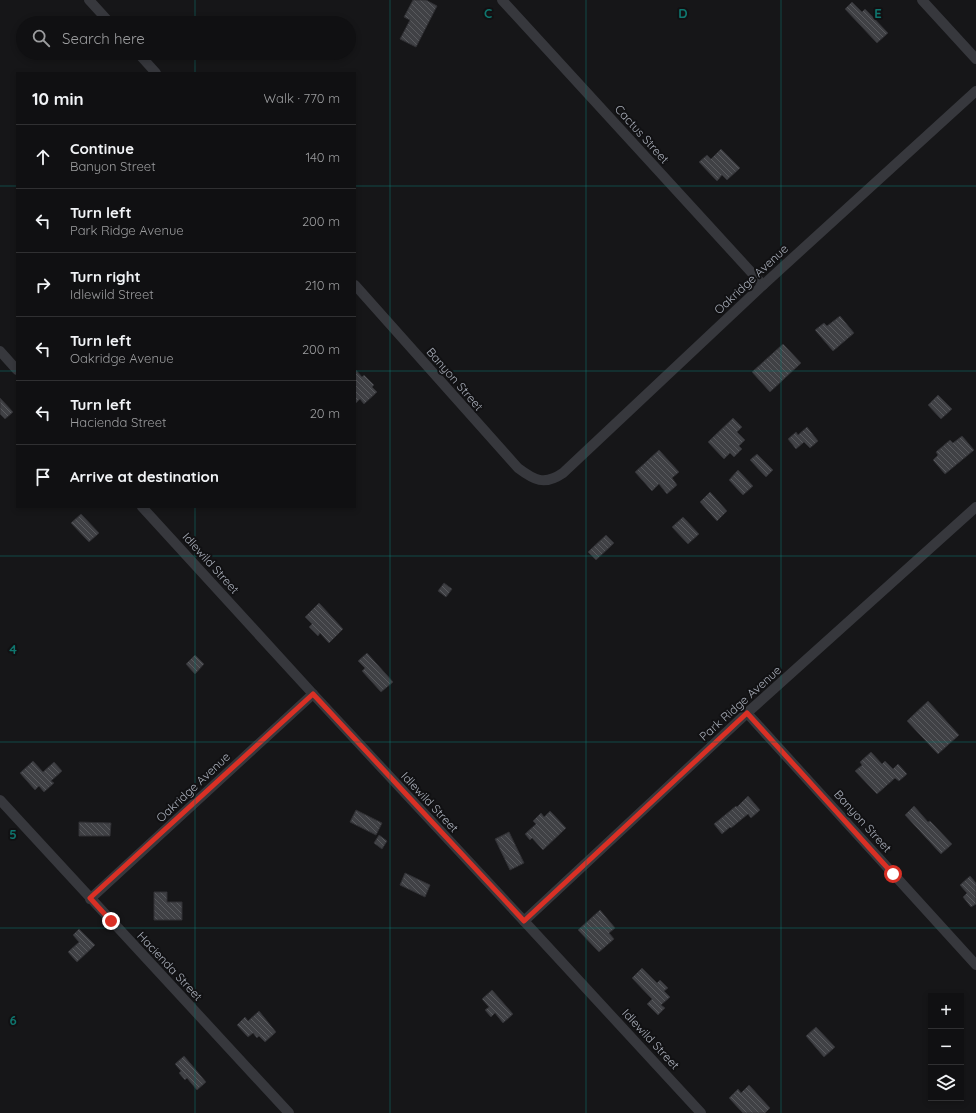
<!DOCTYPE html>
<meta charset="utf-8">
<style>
body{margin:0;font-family:Quicksand,sans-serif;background:#1e1e20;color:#f1f3f6}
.controls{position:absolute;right:12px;bottom:12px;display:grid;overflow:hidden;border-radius:0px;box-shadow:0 2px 6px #0003}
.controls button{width:36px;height:36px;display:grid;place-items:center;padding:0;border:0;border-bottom:1px solid #303032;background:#101012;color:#f1f3f6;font:20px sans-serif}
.stop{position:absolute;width:12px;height:12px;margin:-9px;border:3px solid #d93025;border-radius:50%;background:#fff}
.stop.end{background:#d93025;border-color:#fff;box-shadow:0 1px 4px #0008}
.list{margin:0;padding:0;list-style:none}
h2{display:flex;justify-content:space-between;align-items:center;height:52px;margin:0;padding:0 16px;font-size:17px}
h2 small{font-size:13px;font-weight:400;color:#9c9d9f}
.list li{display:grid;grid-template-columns:26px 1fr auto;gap:12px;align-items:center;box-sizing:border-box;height:64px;padding:0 16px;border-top:1px solid #303032}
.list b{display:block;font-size:15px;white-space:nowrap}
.list p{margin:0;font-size:13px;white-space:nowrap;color:#9c9d9f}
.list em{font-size:13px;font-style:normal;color:#9c9d9f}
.icon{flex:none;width:22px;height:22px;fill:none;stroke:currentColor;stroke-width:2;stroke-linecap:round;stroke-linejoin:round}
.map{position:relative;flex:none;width:976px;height:1113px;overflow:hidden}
.search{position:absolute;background:#101012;box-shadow:0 2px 6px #0003;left:16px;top:16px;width:340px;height:44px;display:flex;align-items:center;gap:10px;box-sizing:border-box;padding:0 14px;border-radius:22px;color:#9c9d9f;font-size:15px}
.panel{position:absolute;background:#101012;box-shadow:0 2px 6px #0003;left:16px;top:72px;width:340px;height:436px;border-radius:0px}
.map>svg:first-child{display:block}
.building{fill:url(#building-back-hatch);stroke:#303034}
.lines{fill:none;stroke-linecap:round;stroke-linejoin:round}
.minor{stroke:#37383d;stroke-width:10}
.route{stroke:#d93025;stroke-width:5}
.grid{fill:none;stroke:#0f766e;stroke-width:1;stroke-opacity:0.55}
.labels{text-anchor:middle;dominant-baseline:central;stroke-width:4;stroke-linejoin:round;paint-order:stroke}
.street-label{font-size:12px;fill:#a8adb8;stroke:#111113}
.grid-label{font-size:13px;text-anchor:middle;font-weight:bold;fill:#0f766e;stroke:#111113;stroke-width:4;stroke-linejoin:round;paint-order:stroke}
</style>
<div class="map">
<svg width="976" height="1113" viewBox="0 0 976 1113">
<defs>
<pattern id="building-back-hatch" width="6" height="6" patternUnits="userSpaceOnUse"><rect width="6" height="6" fill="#404145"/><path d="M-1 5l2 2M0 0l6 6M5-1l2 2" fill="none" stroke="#595a5e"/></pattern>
</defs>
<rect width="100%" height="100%" fill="#161618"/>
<g class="building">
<polygon points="413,0 426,0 437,6 416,47 400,39 410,20 404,17"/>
<polygon points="852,2 862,12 865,9 888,33 877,43 845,9"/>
<polygon points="721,149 740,168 727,180 722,175 717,181 699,162 707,155 711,159"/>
<polygon points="840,316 854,333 833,351 815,330 824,323 827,326"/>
<polygon points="783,344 801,363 770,392 752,372"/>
<polygon points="355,369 362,377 364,375 374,385 372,387 377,392 364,404 360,399 355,404"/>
<polygon points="938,395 952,409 941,419 928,405"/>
<polygon points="0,398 13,412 5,419 0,414"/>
<polygon points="733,418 742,427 737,432 745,440 739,446 742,449 734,457 730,453 724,459 708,442"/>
<polygon points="807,427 818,441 810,448 804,442 796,449 788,439 796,432 798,435"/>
<polygon points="962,436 974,450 945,474 933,460 938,455 936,452 950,440 953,443"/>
<polygon points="659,450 679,472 672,478 677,485 667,494 659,484 652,491 635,472"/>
<polygon points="757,454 773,470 766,477 750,460"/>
<polygon points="738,470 753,486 743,495 729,480"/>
<polygon points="710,492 727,511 717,521 700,502"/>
<polygon points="81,514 99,533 89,542 71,523"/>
<polygon points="683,517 699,534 688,544 672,527"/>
<polygon points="606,535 614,543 596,560 588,552"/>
<polygon points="444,583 452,589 446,597 438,591"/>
<polygon points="319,603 343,629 329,643 320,633 318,636 309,627 312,624 305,617"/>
<polygon points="367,653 393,682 381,692 362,671 365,668 358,661"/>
<polygon points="195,655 204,664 195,674 186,664"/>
<polygon points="928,701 959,735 938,754 907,721"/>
<polygon points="871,752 882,764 885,761 893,769 898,764 907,774 899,781 895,778 877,794 855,771 862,765 860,762"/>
<polygon points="33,761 43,772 54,762 62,771 51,781 54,783 44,792 39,786 35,790 20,773"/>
<polygon points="748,796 760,810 751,818 748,814 731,828 730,827 722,834 714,824 736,806 737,807"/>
<polygon points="914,806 928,822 930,821 952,844 941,854 905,815"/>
<polygon points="356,810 382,823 376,835 350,822"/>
<polygon points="550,811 566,828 543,850 532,838 530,840 525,834 536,824 533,821 541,813 544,817"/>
<polygon points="79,822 111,823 110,836 79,836"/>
<polygon points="509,832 524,863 510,870 495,839"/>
<polygon points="379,835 387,841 382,849 374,843"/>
<polygon points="405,873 430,885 425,897 400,885"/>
<polygon points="970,876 976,883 976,904 971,907 963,897 967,893 960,885"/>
<polygon points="154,892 167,892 167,902 182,902 182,920 154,920"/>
<polygon points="600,910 615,928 609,933 614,939 599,952 578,930"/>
<polygon points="79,929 95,945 77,962 68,952 79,942 73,935"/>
<polygon points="642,968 657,983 660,980 668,988 664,991 670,997 661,1005 665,1008 658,1015 647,1004 652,999 632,978"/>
<polygon points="492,990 513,1014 503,1023 495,1013 491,1017 485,1010 489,1007 482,999"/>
<polygon points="259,1011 276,1032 265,1042 259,1036 257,1038 253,1033 248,1037 237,1025 245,1017 248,1021"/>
<polygon points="816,1027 835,1047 824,1057 806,1036"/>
<polygon points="184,1056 206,1082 197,1090 187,1078 185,1080 179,1073 181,1071 175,1064"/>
<polygon points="749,1085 770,1108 765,1113 743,1113 729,1098 738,1089 741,1093"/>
</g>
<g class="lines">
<g class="minor">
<polyline points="89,0 110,23"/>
<polyline points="502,0 763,285"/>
<polyline points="922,0 976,59"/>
<polyline points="138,53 156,73"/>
<path d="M355,285L518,468C534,480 544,486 563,473L763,285L976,91"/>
<polyline points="0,351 17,370"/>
<polyline points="142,507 313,694 524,921 701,1113"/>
<polyline points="747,713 976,965"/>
<polyline points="0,800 289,1113"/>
<polyline points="90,899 313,694"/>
<polyline points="524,921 747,713 976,507"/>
</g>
</g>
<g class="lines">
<polyline class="route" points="111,921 90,898 313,694 524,921 747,713 893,874"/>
</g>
<path class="grid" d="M195,0V23M390,0V1113M586,0V1113M781,0V1113M195,53V73M0,186H17M355,186H976M0,371H17M355,371H976M195,507V1113M0,556H976M0,742H976M0,928H976"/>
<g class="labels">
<g class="street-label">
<text transform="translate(642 134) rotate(48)">Cactus Street</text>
<text transform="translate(751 279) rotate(-43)">Oakridge Avenue</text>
<text transform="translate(455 379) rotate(49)">Banyon Street</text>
<text transform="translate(211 563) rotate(48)">Idlewild Street</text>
<text transform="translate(740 703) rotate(-42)">Park Ridge Avenue</text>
<text transform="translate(193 787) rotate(-43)">Oakridge Avenue</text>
<text transform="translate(430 802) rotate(47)">Idlewild Street</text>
<text transform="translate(863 821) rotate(48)">Banyon Street</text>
<text transform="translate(170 966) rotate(47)">Hacienda Street</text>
<text transform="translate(651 1039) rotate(47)">Idlewild Street</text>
</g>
</g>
<g class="grid-label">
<text x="488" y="18">C</text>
<text x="683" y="18">D</text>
<text x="878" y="18">E</text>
<text x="13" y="654">4</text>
<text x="13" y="839">5</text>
<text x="13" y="1025">6</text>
</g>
</svg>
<div class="controls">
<button>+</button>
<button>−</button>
<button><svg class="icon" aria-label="layers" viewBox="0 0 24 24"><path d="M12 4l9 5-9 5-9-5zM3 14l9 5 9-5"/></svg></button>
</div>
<div class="stop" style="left:893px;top:874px"></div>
<div class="stop end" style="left:111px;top:921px"></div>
<div class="search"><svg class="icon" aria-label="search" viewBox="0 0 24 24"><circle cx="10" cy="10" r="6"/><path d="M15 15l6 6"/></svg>Search here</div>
<section class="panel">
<h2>10 min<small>Walk · 770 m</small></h2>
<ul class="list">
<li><svg class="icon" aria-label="ahead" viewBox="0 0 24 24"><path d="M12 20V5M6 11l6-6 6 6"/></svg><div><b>Continue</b><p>Banyon Street</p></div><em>140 m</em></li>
<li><svg class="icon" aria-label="left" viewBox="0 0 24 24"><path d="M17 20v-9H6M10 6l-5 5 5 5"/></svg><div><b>Turn left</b><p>Park Ridge Avenue</p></div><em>200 m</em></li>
<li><svg class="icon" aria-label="right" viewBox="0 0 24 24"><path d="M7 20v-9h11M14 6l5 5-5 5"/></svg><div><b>Turn right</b><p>Idlewild Street</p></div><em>210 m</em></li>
<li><svg class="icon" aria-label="left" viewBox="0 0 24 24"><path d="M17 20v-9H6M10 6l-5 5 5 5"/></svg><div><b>Turn left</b><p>Oakridge Avenue</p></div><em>200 m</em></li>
<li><svg class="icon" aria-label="left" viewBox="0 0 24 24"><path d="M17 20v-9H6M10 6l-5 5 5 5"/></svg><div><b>Turn left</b><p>Hacienda Street</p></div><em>20 m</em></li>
<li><svg class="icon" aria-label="arrive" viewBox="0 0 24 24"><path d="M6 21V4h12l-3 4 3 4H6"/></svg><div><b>Arrive at destination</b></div></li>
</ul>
</section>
</div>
